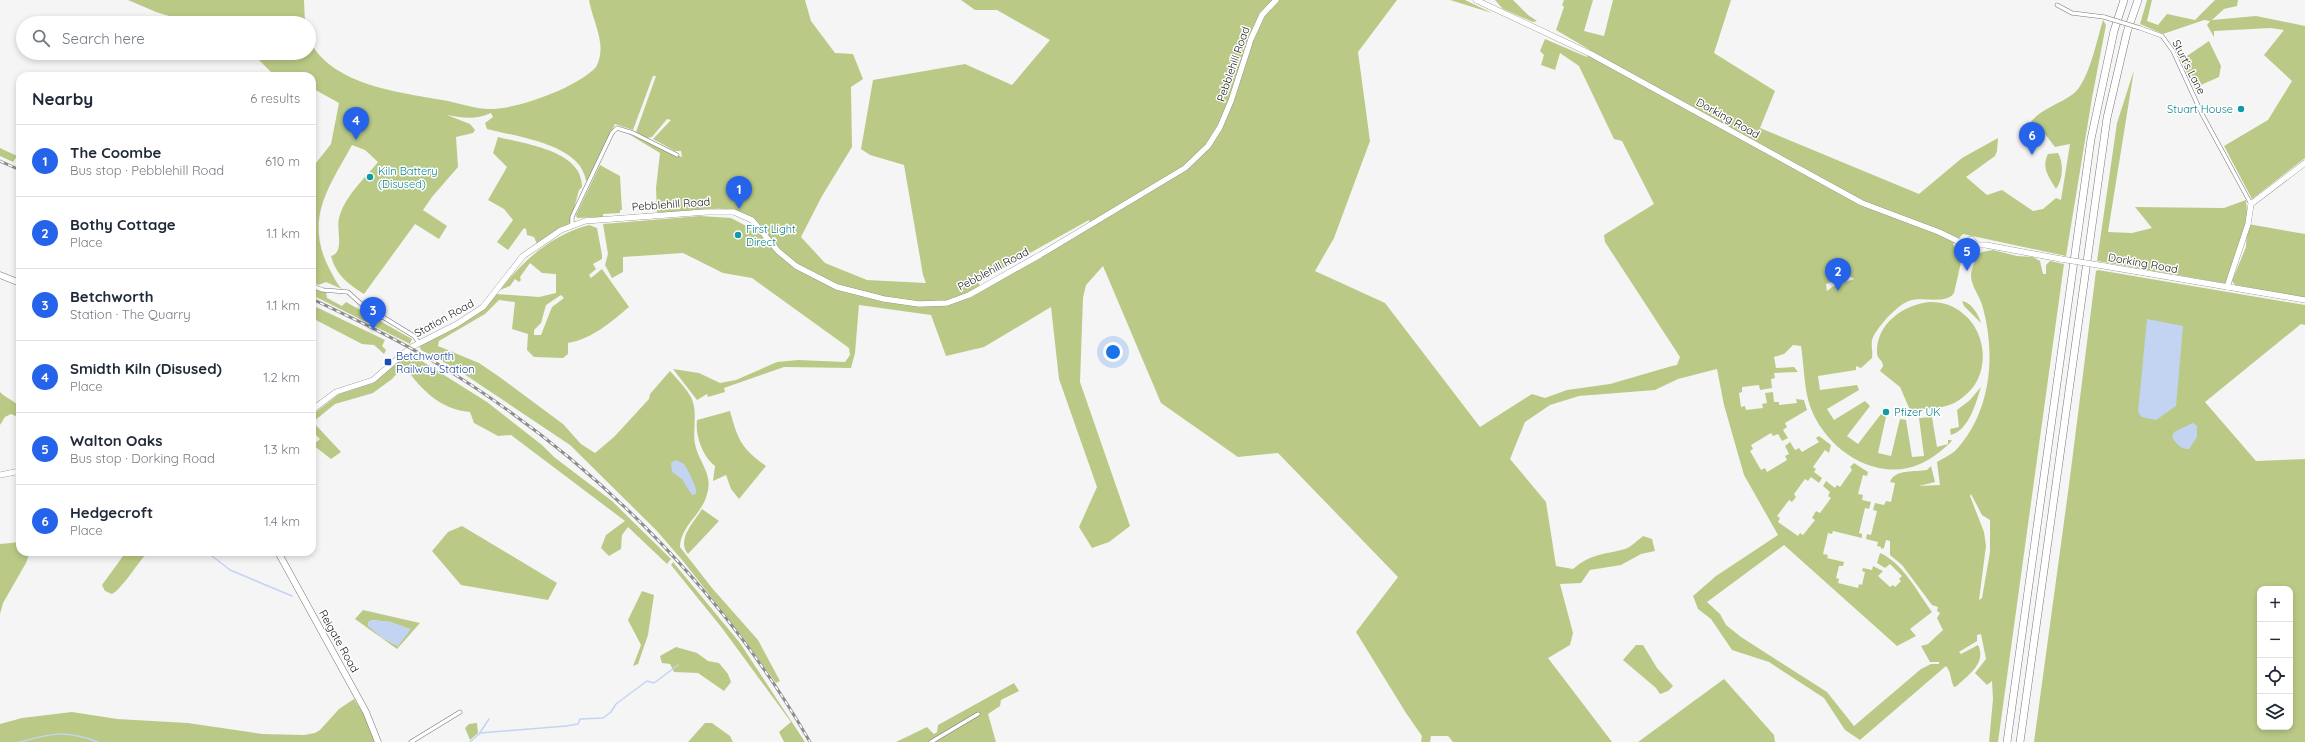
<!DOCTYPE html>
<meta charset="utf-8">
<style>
body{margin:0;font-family:Quicksand,sans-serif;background:#f2f2f3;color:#1f2937}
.controls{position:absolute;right:12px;bottom:12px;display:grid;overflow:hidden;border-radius:8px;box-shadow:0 2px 6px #0003}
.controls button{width:36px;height:36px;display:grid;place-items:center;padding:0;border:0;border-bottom:1px solid #e0e1e3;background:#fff;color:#1f2937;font:20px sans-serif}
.you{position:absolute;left:1113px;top:352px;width:14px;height:14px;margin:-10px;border:3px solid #fff;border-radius:50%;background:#1a73e8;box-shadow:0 0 0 6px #1a73e833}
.badge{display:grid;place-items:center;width:26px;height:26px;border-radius:50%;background:#2563eb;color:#fff;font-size:13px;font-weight:700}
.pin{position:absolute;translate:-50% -33px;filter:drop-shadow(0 1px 2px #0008)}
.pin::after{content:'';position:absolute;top:21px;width:14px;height:12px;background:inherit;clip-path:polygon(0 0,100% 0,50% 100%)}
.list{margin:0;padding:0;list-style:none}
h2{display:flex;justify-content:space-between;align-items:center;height:52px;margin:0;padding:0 16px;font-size:17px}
h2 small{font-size:13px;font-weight:400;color:#747a83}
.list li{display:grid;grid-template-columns:26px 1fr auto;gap:12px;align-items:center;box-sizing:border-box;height:72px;padding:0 16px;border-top:1px solid #e0e1e3}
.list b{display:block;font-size:15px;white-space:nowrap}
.list p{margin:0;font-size:13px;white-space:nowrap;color:#747a83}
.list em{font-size:13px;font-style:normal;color:#747a83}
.icon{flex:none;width:22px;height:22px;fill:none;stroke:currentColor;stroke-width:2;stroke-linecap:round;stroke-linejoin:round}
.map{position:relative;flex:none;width:2305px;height:742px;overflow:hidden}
.search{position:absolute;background:#fff;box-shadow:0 2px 6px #0003;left:16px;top:16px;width:300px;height:44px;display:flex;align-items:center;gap:10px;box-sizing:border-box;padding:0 14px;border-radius:22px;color:#747a83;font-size:15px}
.panel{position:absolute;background:#fff;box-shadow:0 2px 6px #0003;left:16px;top:72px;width:300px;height:484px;border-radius:12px}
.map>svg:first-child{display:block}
.green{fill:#baca86;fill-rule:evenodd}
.water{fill:#c3d4f3}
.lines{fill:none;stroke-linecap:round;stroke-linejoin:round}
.stream{stroke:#c3d4f3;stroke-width:1.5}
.street-casing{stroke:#777778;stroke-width:4.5}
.secondary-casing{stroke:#777778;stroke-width:6}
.primary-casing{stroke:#777778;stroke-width:7}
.highway-casing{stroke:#777778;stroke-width:8}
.street{stroke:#fff;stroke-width:3.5}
.secondary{stroke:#fff;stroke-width:5.5}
.primary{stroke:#fff;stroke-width:6}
.highway{stroke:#fff;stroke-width:7}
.rail-casing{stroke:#8d8d8e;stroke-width:3}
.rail{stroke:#fff;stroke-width:1.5;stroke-dasharray:4.5;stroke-linecap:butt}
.street-bridge-casing{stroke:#777778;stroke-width:4.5;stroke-linecap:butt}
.secondary-bridge-casing{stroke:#777778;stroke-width:6;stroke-linecap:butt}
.street-bridge{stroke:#fff;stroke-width:3.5}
.secondary-bridge{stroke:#fff;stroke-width:5.5}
.culture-dot{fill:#0f9aa8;stroke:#fff;stroke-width:1.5}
.transit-dot{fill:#1a4fb4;stroke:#fff;stroke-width:1.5}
.labels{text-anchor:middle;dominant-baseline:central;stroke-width:3;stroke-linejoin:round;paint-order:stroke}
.street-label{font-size:11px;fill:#171717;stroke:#fff}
.culture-label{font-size:11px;fill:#0d838f;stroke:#fff;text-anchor:start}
.transit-label{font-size:11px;fill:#164399;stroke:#fff;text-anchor:start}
</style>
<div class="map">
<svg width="2305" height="742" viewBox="0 0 2305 742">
<rect width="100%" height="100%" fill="#f5f5f6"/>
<g class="green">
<polygon points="128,0 304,0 305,23 192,23 156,12"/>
<path d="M589,0H805L811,21L835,53L853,54L863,79L851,87L852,147L822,196L801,237L825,263L867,280L926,283L923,275L904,165L870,155L861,149L873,80L965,64L1012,85L1050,40L997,10H975L961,0H1397L1358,52L1370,141L1334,238L1315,271L1385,303L1480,427L1532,394L1545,398L1567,390L1610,384L1672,366L1677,365L1680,357L1605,242L1604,235L1654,204L1622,141L1614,139L1579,66L1560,53L1555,70L1541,65L1544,55L1540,51L1545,39L1587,57L1590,50L1556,30L1564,7L1562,5L1564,0H1593L1584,31L1604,36L1613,0H1731L1714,53L1775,91L1760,128L1919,194L1962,158L1998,138L1997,151L1995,156L1966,177L1987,195L2002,190L2033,211L2043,209L2056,198L2061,200L2070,144L2055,147L2038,125L2030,123C2040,109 2060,104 2073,94C2089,82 2097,39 2103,20L2106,25L2092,98L2066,256L1963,234L1953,244L1962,258L1954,293C1946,305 1923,296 1909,301C1897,305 1876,328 1872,340C1871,347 1873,351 1872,358L1861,368L1856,366V370L1818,376L1820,390L1857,385L1859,390L1827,409L1834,420L1865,401L1870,406L1847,436L1858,444L1881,414L1886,417L1878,453L1891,456L1900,419L1906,420L1912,457L1924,456L1919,418L1932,417L1937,447L1948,444V440H1952L1950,443C1938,454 1925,464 1908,468C1866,477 1824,445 1810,406C1804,389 1804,365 1801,346L1793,345L1784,354L1774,357L1776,368L1794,367L1798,372L1774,373L1775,378L1771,379L1772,388L1760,390L1759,385L1742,387V392L1739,393L1741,407L1745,406L1746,410L1763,408L1762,404L1767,403L1765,393L1773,392L1774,402H1779V405L1797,403L1796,399L1804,400L1807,410L1785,423L1787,427L1783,430L1788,438L1782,441L1778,434L1773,436L1771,433L1751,445L1753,449L1750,451L1761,470L1765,468L1767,472L1787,460L1785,456L1789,454L1785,446L1790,442L1795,450L1799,448L1802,452L1819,442L1816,438L1819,436L1831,445L1829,453L1825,450L1813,467L1816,469L1814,472L1822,478L1819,483L1811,477L1808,481L1805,479L1794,494L1796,497L1792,502L1789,500L1777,516L1780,518L1778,522L1798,536L1800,533L1803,535L1815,520L1812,518L1816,511L1820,513L1831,498L1828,496L1830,492L1823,486L1826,481L1835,488L1837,485L1840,487L1852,470L1850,467L1854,463L1868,472L1867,476L1863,475L1858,494L1863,495L1862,500L1871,502L1869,509L1865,508L1859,533L1862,534V538L1833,531L1832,534L1828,533L1823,554L1828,555L1827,558L1844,562L1843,566H1839L1836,578L1839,579L1838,583L1858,588L1859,584L1862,585L1865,572L1862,571L1863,568L1872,570L1873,566L1883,571L1878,576L1890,587L1893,585L1895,587L1901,581L1899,579L1902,576L1890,564L1885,568L1877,563L1880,553C1903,563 1918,593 1932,612L1910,629L1916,636L1897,646L1784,545L1707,602L1720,614L1726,625L1741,637L1827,692L1854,726L1921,669L1931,664H1939V662H1930L1921,646L1928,644L1943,630L1937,618L1940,613L1937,611L1938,607L1932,605L1902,565L1890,555V541L1886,540L1884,548L1881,549V547L1877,546L1878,542L1866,539L1867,534L1871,535L1877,511L1873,510L1875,503L1884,505L1886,501L1891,502L1895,483L1890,482C1894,469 1916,472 1927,470L1931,466L1935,482L1919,486L1940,485L1937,462C1942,459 1950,455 1955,451C1991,413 1996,356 1983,308C1981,298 1971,286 1971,276C1971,270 1975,262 1977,256L1982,252L1993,250L2017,256L2033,257L2040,261L2043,274H2046V265L2050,261L2064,264L1998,742H1989L1993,699L1992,681L1987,685L1975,673L1986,659L1981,634L1977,635V641L1959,652L1961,654L1978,645C1987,663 1968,675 1957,686L1954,687C1950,680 1952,673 1946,666L1860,740L1845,730L1824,698L1769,662L1732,650L1711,619L1698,609L1693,596L1716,576L1778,535L1744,475L1724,405L1717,369L1678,379L1655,390L1579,396L1550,405L1525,422L1510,459L1546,502L1556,566L1573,569C1592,553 1603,555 1625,549C1631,547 1638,540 1643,536L1652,539L1655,551L1641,554L1621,565L1590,570L1581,583L1560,584L1573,633L1570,645L1548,658L1612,742H1453L1448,736H1431L1430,742H1421L1422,736L1406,713L1356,632L1398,577L1278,453L1238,457L1161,403L1103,266L1086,285L1083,298L1080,382L1130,526L1109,542L1092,548L1079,527L1097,487L1059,379L1051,307L984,347L946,356L931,315L859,305L855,353L851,368L784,367L724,388L725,392L708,397L707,394L697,400L673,369L699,373L720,383L736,380L777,362L798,360L845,362L850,355L849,348L752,278L723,273L683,253L623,257V272L612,278L605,265L608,254L603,224L700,216L731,218L754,230L758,225C740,201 706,210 679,212C672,212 664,214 657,212L656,188L660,153L627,133L682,157L681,151H675L653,139L671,120L667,119L652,137L647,138L636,132L656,76H653L633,130L615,124L588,180L586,181C581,144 517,137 487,129L485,123L493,117L491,113C475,120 464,118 447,115L470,124L475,130L473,133L456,137L458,167L432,197L423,210L447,226L439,239L415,224L364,294C348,284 336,275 331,256C345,252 336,230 339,218C345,196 364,179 378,162L365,150L352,145C329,187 304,219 329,268C333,275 336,283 342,289L326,282L318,285L312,281V168L331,144L339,103L312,88V76H275L252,53H309V39C330,86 404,93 448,101C462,104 479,110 493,109C520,108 578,87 596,67C608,45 593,23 589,0ZM1089,220L1090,226L982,290L978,282ZM1849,276L1854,279L1832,287L1827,291L1826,284ZM1971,494L1982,515L1990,520V552L1982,598L1979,600L1986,546L1984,532L1970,496Z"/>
<polygon points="1450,0 1465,0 1492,13"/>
<polygon points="1495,0 1513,0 1528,15 1537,21 1533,22 1503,9"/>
<polygon points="2147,0 2152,0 2147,21 2158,25 2167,14 2195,20 2215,0 2238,0 2237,6 2224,9 2212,20 2256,16 2305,26 2305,158 2252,199 2224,146 2268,120 2292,81 2264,55 2284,30 2271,28 2214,31 2214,37 2207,25 2210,21 2204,20 2163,34 2140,24"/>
<polygon points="2209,41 2221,66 2219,77 2194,88 2181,60"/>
<polygon points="2134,70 2108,232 2132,233 2152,228 2135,207 2224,208 2246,200 2248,224 2305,234 2305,298 2235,285 2232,281 2246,247 2247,226 2228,284 2097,261 2117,123"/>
<path d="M498,137C525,144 583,151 582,187L579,190L570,223L537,244L534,237L527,235L526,229L524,228L508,250L497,242L513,220L504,209L488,200L507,167L493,153Z"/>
<polygon points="0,148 17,156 13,162 0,156"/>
<path d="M2058,153C2064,163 2063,180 2056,189C2049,177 2041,168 2048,154Z"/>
<polygon points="600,165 620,176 622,210 620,210 620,213 603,214 603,217 577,218 576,215"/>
<path d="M589,225L597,228L602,255V259L593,264L596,269L589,275L591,278L602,269L629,307C611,322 592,339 568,343V354L563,358L534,357L527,350L528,334L512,329L515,302L499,300L485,314L439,341L438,346L479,363L501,378L563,424L581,444L595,453L614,437L649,399L650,394L670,371C677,379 686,388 691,397C699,413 691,432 696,448C701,465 713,475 707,494C702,515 681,525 680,547L712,588L758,640L780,681L776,683L742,636L683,561L656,530L570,445L458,370L421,350L419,345L458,326L496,294L539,297L556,293V274L542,273L530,263L520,277L521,280L519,282L515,279L510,286L500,290C524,260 551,235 589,225ZM561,295L564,298L552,307L541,335H534V330L541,323L546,305Z"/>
<path d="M2098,270L2305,305V325L2301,324L2205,402L2256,461L2305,459V742H2034L2069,485L2096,271ZM2260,589H2290V727H2260Z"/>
<polygon points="312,288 326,292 327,298 342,306 346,302 412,339 410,344 312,295"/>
<path d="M1962,301C1972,303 1978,314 1981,323L1964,306Z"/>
<path d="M1929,302C1937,302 1946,303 1953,307C1988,324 1994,376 1962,398C1945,411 1929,407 1910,410L1900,387L1880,371L1883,366C1883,360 1877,359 1877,353C1876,323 1904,305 1929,302Z"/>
<polygon points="312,305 385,340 382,346 386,350 384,354 374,345 362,344 312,318"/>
<path d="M409,353L487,402L542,445L554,457L612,501L671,559L667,564L628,527L622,535L621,549L609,556L601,548L606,535L625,521L511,435L498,436L474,423L470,412C439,409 422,390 404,366L392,379L373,393L335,404L313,422L341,452L331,459L313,445L320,439L312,431V415L339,394L373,383Z"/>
<path d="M1981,387C1976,403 1969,430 1951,435L1950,429L1959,427L1957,410L1970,400Z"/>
<path d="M0,392C11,403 20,399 20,418L11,414L5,417L0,425Z"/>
<path d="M730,411C738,440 741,448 766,466L739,499L731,489L726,475L713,481L715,466C703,457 695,436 697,420Z"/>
<path d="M702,509L719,521L688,554C676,539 695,521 702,509Z"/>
<polygon points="462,526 557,583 548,600 461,585 432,551 448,532"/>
<polygon points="20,542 20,552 30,552 26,563 3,603 0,614 0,544"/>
<path d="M126,552H148C138,562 123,588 112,594L105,591L102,585Z"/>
<polygon points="673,562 740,643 805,742 784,742 779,732 791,722 722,628 671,565"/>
<polygon points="642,591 654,595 648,635 638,664 633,666 641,645 628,620"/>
<path d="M363,610L420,623L397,649L355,619ZM371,620L391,622L404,636L398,646L381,637Z"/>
<polygon points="1636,645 1643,645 1657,668 1673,686 1668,691 1660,694 1656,688 1623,660"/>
<polygon points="676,647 697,653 708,661 719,663 728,674 731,682 724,691 698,673 674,672 670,664 662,663 660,656"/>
<polygon points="1724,679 1774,735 1775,742 1638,742"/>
<polygon points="1014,683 1019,691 1001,700 1000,706 988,714 996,742 896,742 927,727 934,734 937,732 938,725"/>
<polygon points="354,699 368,721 375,742 0,742 0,724 22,718 72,712 117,719 188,723 262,734 304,735 315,733 320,730 339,709"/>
<polygon points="477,723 478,733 470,740 465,728 469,724"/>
<polygon points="705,723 712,723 730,736 733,742 688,742"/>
</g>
<g class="water">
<polygon points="2147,319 2183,326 2176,406 2156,420 2142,417 2138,412"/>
<path d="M2193,423L2197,426V437L2189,449C2181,450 2176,443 2172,437L2174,432Z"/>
<path d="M676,460L684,464C688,470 698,489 696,494L692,495L682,479L672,472L671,463Z"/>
<polygon points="371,620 391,622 411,629 398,646 381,637 368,626 368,622"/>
</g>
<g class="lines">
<g class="stream">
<polyline points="207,552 230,570 292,596"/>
<polyline points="480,733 566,726 578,724 580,719 603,718 611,712 616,704 647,681 654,683 678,665"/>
<path d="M20,742C52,733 65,730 98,742"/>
<polyline points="470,742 479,734 489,719"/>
</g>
<g class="street-casing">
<g id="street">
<polyline points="2057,5 2072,13 2104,17"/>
<polyline points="2140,28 2162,36 2173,51 2202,114 2251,204"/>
<polyline points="572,224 572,217 612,133 617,128 633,133 677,155"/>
<polyline points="312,286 323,290 348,292 360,303 414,336 419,343"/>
<polyline points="411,742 460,712"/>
<polyline points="931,742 978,714"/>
</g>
</g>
<g class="secondary-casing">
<g id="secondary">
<polyline points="1476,0 1591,54 1862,203 1939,232 1964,244"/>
<polyline points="1964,244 1964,249 1969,253 1976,250 1977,245"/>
<polyline points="1964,244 1971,239 1977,245"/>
<polyline points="1977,245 1986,245 2061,259"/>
<polyline points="2104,266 2305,300"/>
<polyline points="2227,287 2248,224 2251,204 2305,163"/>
<polyline points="312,410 336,392 373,380 410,348 457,324 483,307 523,256 561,230 585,221 706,212 734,212 752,220 778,251 796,266 837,287 884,299 919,304 947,303 969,295 1040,255 1185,168 1208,146 1220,127 1231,101 1251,39 1262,15 1276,0"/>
<polyline points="0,475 20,471"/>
</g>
</g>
<g class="primary-casing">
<g id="primary">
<polyline points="0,275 20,283"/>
<polyline points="278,552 366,712 378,742"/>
</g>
</g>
<g class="highway-casing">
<g id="highway">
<polyline points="2007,742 2091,139 2114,31 2124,0"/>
<polyline points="2020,742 2107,118 2127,32 2138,0"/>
</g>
</g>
<use href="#street" class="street"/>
<use href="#secondary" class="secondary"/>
<use href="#primary" class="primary"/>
<use href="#highway" class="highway"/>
<g class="rail-casing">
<g id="rail">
<polyline points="0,161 20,170"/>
<path d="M312,299C354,319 397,339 436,363C589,455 721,587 810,742"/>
</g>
</g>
<use href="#rail" class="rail"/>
<g class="street-bridge-casing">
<polyline id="street-bridge" points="2104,17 2140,28"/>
</g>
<g class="secondary-bridge-casing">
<polyline id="secondary-bridge" points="2061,259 2104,266"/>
</g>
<use href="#street-bridge" class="street-bridge"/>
<use href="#secondary-bridge" class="secondary-bridge"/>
</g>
<g class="culture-dot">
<circle cx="2241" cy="109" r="4"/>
<circle cx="370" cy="177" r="4"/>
<circle cx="738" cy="235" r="4"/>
<circle cx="1886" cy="412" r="4"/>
</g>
<rect class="transit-dot" x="384" y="358" width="8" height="8" rx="2"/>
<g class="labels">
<g class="street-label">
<text transform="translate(1233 64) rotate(-71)">Pebblehill Road</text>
<text transform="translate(2189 67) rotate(63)">Sturt's Lane</text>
<text transform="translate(1728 118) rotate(29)">Dorking Road</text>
<text transform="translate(671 204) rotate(-4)">Pebblehill Road</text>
<text transform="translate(2143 263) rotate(10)">Dorking Road</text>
<text transform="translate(993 269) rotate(-28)">Pebblehill Road</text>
<text transform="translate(444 318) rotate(-29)">Station Road</text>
<text transform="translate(339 641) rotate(61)">Reigate Road</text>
</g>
<g class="culture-label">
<text x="2233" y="109" text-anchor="end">Stuart House</text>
<text x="378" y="171">Kiln Battery<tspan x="378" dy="13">(Disused)</tspan></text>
<text x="746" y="229">First Light<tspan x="746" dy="13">Direct</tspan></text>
<text x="1894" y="412">Pfizer UK</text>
</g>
<g class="transit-label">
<text x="396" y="356">Betchworth<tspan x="396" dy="13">Railway Station</tspan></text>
</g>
</g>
</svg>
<div class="controls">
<button>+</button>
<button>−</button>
<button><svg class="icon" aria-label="locate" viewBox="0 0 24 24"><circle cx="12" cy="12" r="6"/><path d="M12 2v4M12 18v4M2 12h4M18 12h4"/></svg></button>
<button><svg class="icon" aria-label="layers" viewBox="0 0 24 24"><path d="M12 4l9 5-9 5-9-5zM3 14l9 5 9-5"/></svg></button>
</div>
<div class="you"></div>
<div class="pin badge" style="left:739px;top:209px">1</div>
<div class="pin badge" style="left:1838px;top:291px">2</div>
<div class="pin badge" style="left:373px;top:330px">3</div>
<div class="pin badge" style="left:356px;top:140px">4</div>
<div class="pin badge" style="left:1967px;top:271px">5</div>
<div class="pin badge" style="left:2032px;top:155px">6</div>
<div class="search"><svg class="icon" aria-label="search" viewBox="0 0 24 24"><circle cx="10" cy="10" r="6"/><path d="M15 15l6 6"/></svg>Search here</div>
<section class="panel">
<h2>Nearby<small>6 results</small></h2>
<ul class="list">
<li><span class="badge">1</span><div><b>The Coombe</b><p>Bus stop · Pebblehill Road</p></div><em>610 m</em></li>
<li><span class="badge">2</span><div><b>Bothy Cottage</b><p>Place</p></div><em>1.1 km</em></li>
<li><span class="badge">3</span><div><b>Betchworth</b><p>Station · The Quarry</p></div><em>1.1 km</em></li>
<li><span class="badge">4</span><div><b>Smidth Kiln (Disused)</b><p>Place</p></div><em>1.2 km</em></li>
<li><span class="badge">5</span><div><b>Walton Oaks</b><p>Bus stop · Dorking Road</p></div><em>1.3 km</em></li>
<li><span class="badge">6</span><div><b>Hedgecroft</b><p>Place</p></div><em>1.4 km</em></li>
</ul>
</section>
</div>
